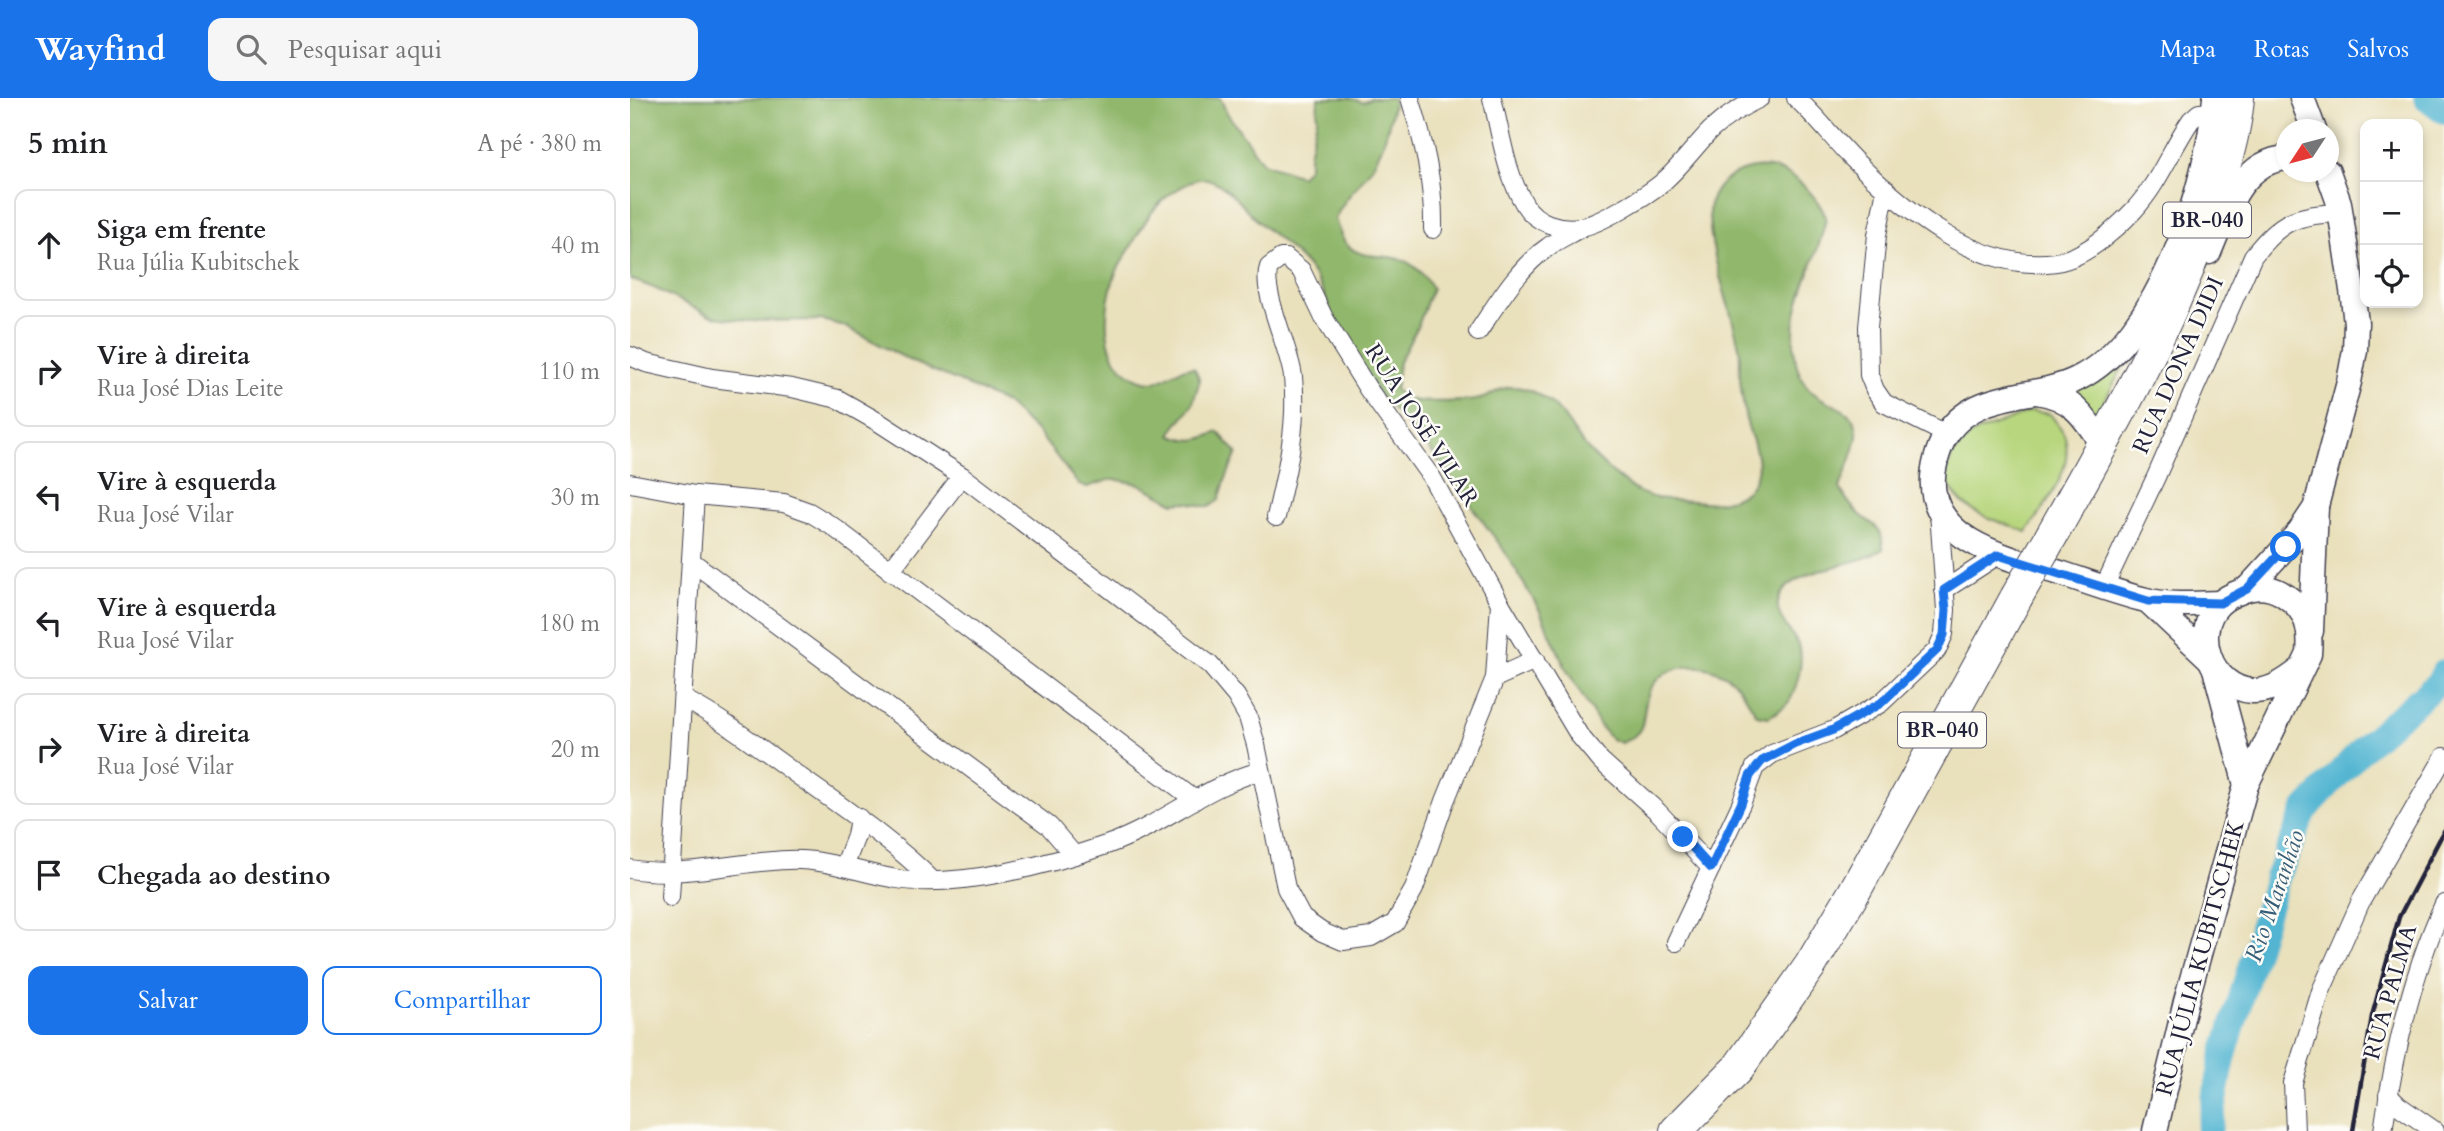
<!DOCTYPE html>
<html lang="pt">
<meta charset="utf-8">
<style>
body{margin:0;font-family:Cardo,serif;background:#f6f6f6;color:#202124}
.controls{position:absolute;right:21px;top:21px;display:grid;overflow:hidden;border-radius:14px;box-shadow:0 4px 10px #0003}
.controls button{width:63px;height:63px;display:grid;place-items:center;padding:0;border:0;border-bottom:2px solid #e0e0e0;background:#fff;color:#202124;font:35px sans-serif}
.compass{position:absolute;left:1646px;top:21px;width:63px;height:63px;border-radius:50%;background:#fff;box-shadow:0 4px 10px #0003;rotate:234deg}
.stop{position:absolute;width:21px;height:21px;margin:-16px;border:5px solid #1a73e8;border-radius:50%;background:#fff}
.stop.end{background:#1a73e8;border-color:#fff;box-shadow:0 2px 7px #0008}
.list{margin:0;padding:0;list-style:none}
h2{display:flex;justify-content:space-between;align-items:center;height:91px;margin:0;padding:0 28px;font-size:30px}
h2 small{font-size:23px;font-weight:400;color:#757577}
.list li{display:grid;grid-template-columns:46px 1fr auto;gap:21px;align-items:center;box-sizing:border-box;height:112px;margin:0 14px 14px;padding:0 14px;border:2px solid #e0e0e0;border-radius:14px}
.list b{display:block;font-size:26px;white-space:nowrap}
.list p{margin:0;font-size:23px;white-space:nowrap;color:#757577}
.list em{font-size:23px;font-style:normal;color:#757577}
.actions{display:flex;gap:14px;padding:21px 28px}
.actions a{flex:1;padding:16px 0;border:2px solid #1a73e8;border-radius:14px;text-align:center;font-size:24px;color:#1a73e8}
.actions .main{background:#1a73e8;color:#fff}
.icon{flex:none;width:38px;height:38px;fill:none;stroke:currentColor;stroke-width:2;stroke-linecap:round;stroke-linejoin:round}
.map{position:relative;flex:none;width:1814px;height:1033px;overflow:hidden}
header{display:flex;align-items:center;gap:42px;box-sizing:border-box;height:98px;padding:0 35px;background:#1a73e8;color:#fff}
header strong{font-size:33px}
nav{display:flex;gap:38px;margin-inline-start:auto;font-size:24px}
.search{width:490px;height:63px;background:#f6f6f6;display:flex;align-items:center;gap:18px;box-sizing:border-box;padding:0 24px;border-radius:14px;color:#757577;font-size:26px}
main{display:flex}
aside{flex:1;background:#fff}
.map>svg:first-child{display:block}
.green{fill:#b7d67d;stroke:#6c7c5c;stroke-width:2}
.forest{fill:#91b76c;stroke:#5a6c54;stroke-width:2}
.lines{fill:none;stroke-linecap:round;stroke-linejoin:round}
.river{stroke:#53b5d2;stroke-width:26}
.street-casing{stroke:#403e4e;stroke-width:20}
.secondary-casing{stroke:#403e4e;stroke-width:27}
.highway-casing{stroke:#403e4e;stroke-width:34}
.street{stroke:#fff;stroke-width:18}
.secondary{stroke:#fff;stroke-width:24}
.highway{stroke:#fff;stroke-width:32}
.rail{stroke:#22223b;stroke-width:4.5}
.highway-bridge-casing{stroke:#403e4e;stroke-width:34;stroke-linecap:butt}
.highway-bridge{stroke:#fff;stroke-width:32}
.route{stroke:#1a73e8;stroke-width:9}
.labels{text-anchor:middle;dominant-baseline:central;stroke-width:5;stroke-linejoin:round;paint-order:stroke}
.shield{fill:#fdfcf7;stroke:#646373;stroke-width:2}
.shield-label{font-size:21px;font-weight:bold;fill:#22223b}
.street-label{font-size:23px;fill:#22223b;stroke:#fdfcf7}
.water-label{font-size:24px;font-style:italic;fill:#365d77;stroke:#fdfcf7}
</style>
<header>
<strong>Wayfind</strong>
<div class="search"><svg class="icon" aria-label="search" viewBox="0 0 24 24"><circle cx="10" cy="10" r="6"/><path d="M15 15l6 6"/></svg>Pesquisar aqui</div>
<nav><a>Mapa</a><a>Rotas</a><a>Salvos</a></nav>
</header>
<main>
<aside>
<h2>5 min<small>A pé · 380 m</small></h2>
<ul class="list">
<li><svg class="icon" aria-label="ahead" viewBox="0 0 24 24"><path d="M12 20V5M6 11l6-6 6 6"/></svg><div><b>Siga em frente</b><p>Rua Júlia Kubitschek</p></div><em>40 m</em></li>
<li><svg class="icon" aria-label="right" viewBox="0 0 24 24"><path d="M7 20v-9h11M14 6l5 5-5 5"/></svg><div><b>Vire à direita</b><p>Rua José Dias Leite</p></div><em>110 m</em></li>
<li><svg class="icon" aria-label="left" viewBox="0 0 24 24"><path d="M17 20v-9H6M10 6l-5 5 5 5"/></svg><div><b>Vire à esquerda</b><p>Rua José Vilar</p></div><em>30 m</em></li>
<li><svg class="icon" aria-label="left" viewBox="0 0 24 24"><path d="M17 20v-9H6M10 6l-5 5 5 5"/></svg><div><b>Vire à esquerda</b><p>Rua José Vilar</p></div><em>180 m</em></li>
<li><svg class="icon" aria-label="right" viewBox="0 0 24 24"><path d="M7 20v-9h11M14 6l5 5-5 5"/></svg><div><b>Vire à direita</b><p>Rua José Vilar</p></div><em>20 m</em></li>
<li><svg class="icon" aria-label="arrive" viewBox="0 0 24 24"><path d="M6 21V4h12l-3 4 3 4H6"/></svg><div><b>Chegada ao destino</b></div></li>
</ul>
<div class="actions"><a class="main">Salvar</a><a>Compartilhar</a></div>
</aside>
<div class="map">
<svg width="1814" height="1033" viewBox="0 0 1814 1033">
<rect width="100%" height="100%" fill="#fdfcf7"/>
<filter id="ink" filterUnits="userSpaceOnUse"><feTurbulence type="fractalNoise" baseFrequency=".0143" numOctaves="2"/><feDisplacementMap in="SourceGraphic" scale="14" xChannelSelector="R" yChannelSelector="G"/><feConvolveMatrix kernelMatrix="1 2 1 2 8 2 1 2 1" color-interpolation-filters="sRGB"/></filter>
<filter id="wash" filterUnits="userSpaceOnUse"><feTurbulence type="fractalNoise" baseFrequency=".00686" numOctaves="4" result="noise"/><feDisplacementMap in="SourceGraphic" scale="28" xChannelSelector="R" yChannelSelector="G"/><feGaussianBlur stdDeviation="1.57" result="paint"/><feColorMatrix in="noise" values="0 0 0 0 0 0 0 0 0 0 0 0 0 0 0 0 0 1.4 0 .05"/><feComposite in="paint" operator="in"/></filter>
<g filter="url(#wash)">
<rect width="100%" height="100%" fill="#e9e0bc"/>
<g class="green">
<polygon points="1500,256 1462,325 1444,297 1450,289 1480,275"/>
<path d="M1401,313L1420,316C1425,323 1433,331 1435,339C1444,373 1414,407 1397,434C1361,420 1331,417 1315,379L1322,357L1340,337Z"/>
</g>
<path class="forest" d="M0,0H590L597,15L633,65L671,78L679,68V56L687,21L688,0H720L733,4L741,0H764C761,23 753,53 740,72C728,88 713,102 705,121C708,129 711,141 717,147C742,171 773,140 802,190L788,228L769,264L765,291C770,296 774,301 782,302C791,305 841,304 850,301C862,298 871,288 884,289C897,289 912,298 922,306C936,317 943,335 955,348C969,364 985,378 1002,390C1026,405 1047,401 1073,404C1090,406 1117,400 1124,383C1135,362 1119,338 1115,317C1113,305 1111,293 1110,280C1109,270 1111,259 1109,249C1100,204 1080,161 1079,115C1079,80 1123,60 1153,74C1172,82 1188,101 1196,119C1187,171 1155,206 1166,264C1169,277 1175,289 1185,296C1201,309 1229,311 1227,338C1225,355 1215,374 1210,390C1214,398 1219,406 1226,413C1242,429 1252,424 1253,451C1227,469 1176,468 1154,492C1136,513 1162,531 1169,549C1174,562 1167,590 1160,602C1156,609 1146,614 1139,619L1127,617C1120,607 1114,594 1105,585C1083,563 1036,561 1020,592C1008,616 1023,633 991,645L981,641L972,631L936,571L909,511L873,451L793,342L750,298L702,219C691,174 667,156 633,128C619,116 595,84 577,81C569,80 564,82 557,86C529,99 516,120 502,147C496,158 488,168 484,180C474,212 469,262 506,280C533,293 540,269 564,269L570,282L562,307L540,336C559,345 569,343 588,334L607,355L596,380L589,402L579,409L556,404L544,405L509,386L489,382H479L457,389L448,386L409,336L377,306L331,284L285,265L214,228L192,222L119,223L92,220L79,217L24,190L0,181Z"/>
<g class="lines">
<g class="river">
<polyline points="1797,0 1814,13"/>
<polyline points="1579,1033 1593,960 1647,780 1675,712 1734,649 1809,584 1814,574"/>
</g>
</g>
</g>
<g filter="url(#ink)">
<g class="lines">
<g class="street-casing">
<g id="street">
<path d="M780,0C794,44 804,85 803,131"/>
<path d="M862,0C871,35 875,75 895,107C906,125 929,132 950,129C969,127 1019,96 1034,83C1051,68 1065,48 1081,32C1095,19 1113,8 1130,0"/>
<path d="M1166,0C1187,19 1204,42 1224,62C1276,113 1348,175 1426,164C1454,160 1485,132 1504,112C1529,85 1541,51 1561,22L1569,15L1584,14"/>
<polyline points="1256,91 1247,137 1238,229 1239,277 1245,292 1254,305 1316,336"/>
<path d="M848,234C868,204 888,170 918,149C928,141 941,136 952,129"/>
<polyline points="0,258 16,265 82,280 162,290 208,301 250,325 332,378 580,567 606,598 618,619 626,647 656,790 672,820 692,834 713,843 741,839 765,825 784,791 815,703 865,580 870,505"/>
<polyline points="0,385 65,397 154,405 179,414 202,428 565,702"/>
<path d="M646,419C657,372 668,328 663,279C660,250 630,192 639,169L651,160H656L671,172L694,220L738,291L802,380L870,505L949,637L971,663L1028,714L1081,770"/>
<polyline points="61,463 419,728 444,757"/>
<polyline points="260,473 332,378"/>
<path d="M1474,489L1526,379L1623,158C1650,123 1666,116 1711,115"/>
<polyline points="1314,492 1368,457"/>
<polyline points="865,580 905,562"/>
<path d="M54,601C94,622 130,650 166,676C213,710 262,742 303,783"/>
<polyline points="214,769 226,738 229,720"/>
<path d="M0,771C54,780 105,764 158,762C195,760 230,775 267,781C327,791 422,766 479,746C533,727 576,687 631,673"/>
<polyline points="40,799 65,397"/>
<polyline points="1046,844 1111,706 1125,669 1142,656 1204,632 1251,605 1307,552 1314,536 1316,512 1309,414"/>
<polyline points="1758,997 1769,1008 1805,1033"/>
<polyline points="1665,1033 1663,985 1691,893 1731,803 1814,659"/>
<path d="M1753,1033C1764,956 1781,877 1814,806"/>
</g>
</g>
<g class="secondary-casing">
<g id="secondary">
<path d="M1585,0C1578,86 1530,241 1447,281C1405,302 1348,291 1318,334C1310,345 1304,365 1303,379C1298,444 1381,461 1430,475C1458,484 1487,495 1516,502C1539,508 1566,506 1590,505"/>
<polyline points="1672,0 1684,32"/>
<path d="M1579,154C1595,117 1610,63 1657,60"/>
<path d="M1407,294C1442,299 1454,318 1472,346"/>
<polyline points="1617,491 1670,433 1686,409"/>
<polyline points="1518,503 1580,561"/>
<polyline points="1681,533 1686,408 1719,284 1725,252 1726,225 1722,192 1709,105 1698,74"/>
<polyline points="1585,571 1616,687"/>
<path d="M1525,1033L1556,903L1616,687L1679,556C1681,533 1678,513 1657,499C1644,489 1627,486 1612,493C1604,496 1595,500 1589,506C1561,535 1581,590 1622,593C1640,594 1656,583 1670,572"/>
</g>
</g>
<g class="highway-casing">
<g id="highway">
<path d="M1423,435C1482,330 1543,224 1581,109C1593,74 1605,37 1608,0"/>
<polyline points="1046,1033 1108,970 1180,868 1223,796 1386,500"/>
</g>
</g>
<use href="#street" class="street"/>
<use href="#secondary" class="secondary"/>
<use href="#highway" class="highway"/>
<polyline class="rail" points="1723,1033 1742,918 1769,819 1814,733"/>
<g class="highway-bridge-casing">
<polyline id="highway-bridge" points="1386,500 1423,435"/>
</g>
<use href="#highway-bridge" class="highway-bridge"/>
</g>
</g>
<g class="lines" filter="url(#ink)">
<polyline class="route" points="1053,739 1081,770 1111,706 1120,678 1132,663 1165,646 1203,632 1251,605 1307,552 1314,537 1316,512 1314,492 1368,457 1518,503 1590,505 1617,491 1656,449"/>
</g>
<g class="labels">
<g class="shield">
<rect x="1533" y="104.5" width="88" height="35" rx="5"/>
<rect x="1268" y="614.5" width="88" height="35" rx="5"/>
</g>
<g class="shield-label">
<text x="1577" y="122">BR-040</text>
<text x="1312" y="632">BR-040</text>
</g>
<g class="street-label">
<text transform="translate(1548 267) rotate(-66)">RUA DONA DIDI</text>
<text transform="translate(792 327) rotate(57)">RUA JOSÉ VILAR</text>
<text transform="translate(1570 860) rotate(-75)">RUA JÚLIA KUBITSCHEK</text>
<text transform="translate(1760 894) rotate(-74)">RUA PALMA</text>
</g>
<g class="water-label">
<text transform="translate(1645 798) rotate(-71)">Rio Maranhão</text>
</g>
</g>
</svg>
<div class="controls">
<button>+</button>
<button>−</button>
<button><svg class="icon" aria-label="locate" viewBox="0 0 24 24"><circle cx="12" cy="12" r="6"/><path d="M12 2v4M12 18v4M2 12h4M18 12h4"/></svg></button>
</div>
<svg class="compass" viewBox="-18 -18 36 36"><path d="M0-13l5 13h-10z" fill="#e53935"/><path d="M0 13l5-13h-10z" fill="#757577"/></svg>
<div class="stop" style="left:1656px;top:449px"></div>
<div class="stop end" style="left:1053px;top:739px"></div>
</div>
</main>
